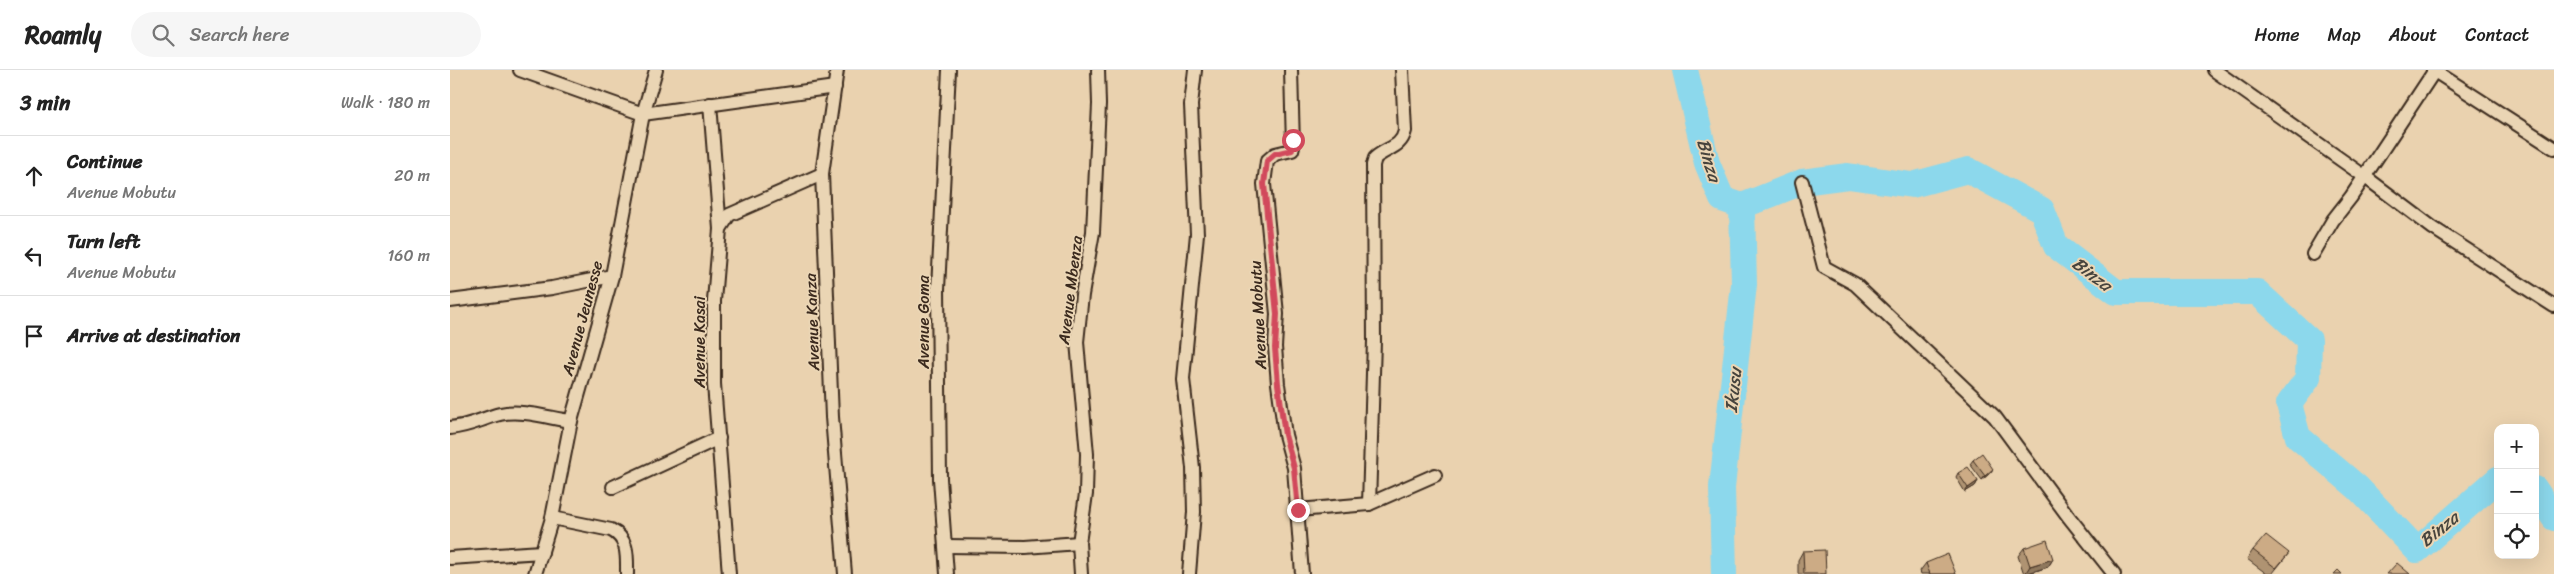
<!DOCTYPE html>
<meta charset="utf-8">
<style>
body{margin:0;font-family:Sriracha,sans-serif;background:#f6f6f6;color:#222}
.controls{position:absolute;right:15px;bottom:15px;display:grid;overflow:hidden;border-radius:10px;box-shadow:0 5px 20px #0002}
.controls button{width:45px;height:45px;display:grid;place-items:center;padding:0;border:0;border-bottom:1px solid #e0e0e0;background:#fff;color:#222;font:25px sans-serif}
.stop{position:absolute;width:15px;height:15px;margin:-11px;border:4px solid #d1495b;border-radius:50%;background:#fff}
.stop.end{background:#d1495b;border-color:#fff;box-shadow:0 1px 5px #0008}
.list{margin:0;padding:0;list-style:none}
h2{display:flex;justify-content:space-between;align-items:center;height:65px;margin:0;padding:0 20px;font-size:21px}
h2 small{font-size:16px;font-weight:400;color:#767676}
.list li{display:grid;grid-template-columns:32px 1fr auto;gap:15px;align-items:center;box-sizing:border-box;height:80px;padding:0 20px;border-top:1px solid #e0e0e0}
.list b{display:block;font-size:19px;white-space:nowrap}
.list p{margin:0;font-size:16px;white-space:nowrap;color:#767676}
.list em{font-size:16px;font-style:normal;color:#767676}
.icon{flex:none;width:28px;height:28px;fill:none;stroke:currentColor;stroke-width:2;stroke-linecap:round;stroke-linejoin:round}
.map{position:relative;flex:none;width:2104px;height:504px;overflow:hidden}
header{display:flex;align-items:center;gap:30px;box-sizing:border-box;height:70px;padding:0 25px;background:#fff;border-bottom:1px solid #e0e0e0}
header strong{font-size:24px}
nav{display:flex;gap:28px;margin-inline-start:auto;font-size:18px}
.search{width:350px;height:45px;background:#f6f6f6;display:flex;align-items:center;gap:12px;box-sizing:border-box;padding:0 18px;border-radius:28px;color:#767676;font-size:19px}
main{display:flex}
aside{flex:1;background:#fff}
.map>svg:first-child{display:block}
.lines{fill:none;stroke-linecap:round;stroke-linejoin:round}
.river{stroke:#8cd8ec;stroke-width:26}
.minor-casing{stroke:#3b2a1e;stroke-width:16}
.minor{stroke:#ead5b4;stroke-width:12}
.wall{fill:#af9372;stroke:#3b2a1e}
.shaded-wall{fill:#8f785d;stroke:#3b2a1e}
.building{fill:#ccab85;stroke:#3b2a1e}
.route{stroke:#d1495b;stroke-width:6}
.labels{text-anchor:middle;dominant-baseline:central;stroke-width:4;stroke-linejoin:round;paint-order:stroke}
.street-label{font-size:16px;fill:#3b2a1e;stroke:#ead5b4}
.water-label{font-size:18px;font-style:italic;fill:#47443d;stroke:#ead5b4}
</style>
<header>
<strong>Roamly</strong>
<div class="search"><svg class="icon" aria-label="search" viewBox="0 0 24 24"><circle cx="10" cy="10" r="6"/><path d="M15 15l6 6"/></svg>Search here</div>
<nav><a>Home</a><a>Map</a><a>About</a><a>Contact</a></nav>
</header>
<main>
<aside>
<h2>3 min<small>Walk · 180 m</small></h2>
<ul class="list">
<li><svg class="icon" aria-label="ahead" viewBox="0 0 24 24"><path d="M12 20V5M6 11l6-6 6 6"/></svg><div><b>Continue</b><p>Avenue Mobutu</p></div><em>20 m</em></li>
<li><svg class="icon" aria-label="left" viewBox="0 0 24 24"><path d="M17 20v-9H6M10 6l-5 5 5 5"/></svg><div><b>Turn left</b><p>Avenue Mobutu</p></div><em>160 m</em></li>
<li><svg class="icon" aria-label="arrive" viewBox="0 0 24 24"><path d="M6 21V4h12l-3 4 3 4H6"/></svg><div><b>Arrive at destination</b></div></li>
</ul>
</aside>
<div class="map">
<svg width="2104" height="504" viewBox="0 0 2104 504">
<rect width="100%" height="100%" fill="#ead2af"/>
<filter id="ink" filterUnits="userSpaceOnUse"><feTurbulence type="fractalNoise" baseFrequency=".02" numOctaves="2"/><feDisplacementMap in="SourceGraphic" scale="10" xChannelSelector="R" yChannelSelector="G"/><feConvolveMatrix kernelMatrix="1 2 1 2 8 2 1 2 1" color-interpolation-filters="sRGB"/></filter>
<g filter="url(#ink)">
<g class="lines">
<g class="river">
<polyline points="1235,0 1257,93 1272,129 1292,136 1352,112 1398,106 1462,115 1518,100 1592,140 1606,176 1666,222 1807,222 1859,270 1858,308 1839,334 1848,367 1908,418 1967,480 2048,409"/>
<polyline points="2085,419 2104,448"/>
<polyline points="1274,504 1272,417 1294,214 1292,136"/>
</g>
<g class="minor-casing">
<g id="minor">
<polyline points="70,0 193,44 385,17"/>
<polyline points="387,0 372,104 382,347 395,504"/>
<polyline points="841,0 843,76 842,80 825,84 817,91 814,114 827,244 825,277 828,314 835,365 844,398 852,504"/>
<polyline points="1764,0 1914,106 1983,158 2104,236"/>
<polyline points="1983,0 2104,78"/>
<polyline points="260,34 270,159"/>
<polyline points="1352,112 1374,197 1405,214 1545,347 1618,446 1664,504"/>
<polyline points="1863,184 1883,150 1901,127 1985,0"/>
<polyline points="0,231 102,218 162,206"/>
<path d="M0,358C20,356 31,349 50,344C71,339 99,348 121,351"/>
<polyline points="163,417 269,368"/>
<path d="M919,434L924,271L923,95L925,88C938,77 951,78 955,61L952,0"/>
<polyline points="848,440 919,434 985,405"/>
<path d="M102,448L161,460C179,469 177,487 177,504"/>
<polyline points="496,476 575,477 629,473"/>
<polyline points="0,488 92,482"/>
<polyline points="85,504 102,448 121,351 162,206 193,44 206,0"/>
<polyline points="279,504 264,314 264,231 270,159 279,145 372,104"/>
<polyline points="497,504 490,409 488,219 499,0"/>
<polyline points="631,504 629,473 636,424 637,384 627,272 632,225 643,162 649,34 648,0"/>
<polyline points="739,504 744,442 743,398 733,309 747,164 741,35 745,0"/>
</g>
</g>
<use href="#minor" class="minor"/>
</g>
<g class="wall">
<polygon points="1523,390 1543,399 1540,403 1532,410 1520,394"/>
<polygon points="1508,403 1528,411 1525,416 1515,422 1506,407"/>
<polygon points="1574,478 1603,489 1598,497 1577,504 1574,504 1568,486"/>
<polygon points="1803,480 1839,483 1822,504 1817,504 1797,489"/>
<polygon points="1353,481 1376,504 1348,504 1348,490"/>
<polygon points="1476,493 1506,504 1471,504 1470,501"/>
</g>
<g class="shaded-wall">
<polygon points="1543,399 1540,403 1532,410 1535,406"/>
<polygon points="1528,411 1525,416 1515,422 1518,418"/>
<polygon points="1603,489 1598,497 1575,504 1580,496"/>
</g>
<g class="building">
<polygon points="1532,383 1543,399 1535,406 1523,390"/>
<polygon points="1518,397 1528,411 1518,418 1508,403"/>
<polygon points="1816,465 1839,483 1826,498 1803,480"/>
<polygon points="1597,470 1603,489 1580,496 1574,478"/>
<polygon points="1375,480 1376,504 1354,504 1353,481"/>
<polygon points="1498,484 1506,504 1480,504 1476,493"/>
<polygon points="1947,493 1960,504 1937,504"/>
<polygon points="1888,500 1892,504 1884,504"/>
</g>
</g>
<g class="lines" filter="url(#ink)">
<polyline class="route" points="843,70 842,80 825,84 817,91 814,114 827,244 825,278 828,314 835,365 844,398 848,440"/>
</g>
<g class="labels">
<g class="street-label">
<text transform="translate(620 220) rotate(-83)">Avenue Mbenza</text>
<text transform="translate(808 245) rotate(-93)">Avenue Mobutu</text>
<text transform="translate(132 248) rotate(-75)">Avenue Jeunesse</text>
<text transform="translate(362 252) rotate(-92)">Avenue Kanza</text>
<text transform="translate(473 252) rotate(-90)">Avenue Goma</text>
<text transform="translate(249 272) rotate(-90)">Avenue Kasai</text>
</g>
<g class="water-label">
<text transform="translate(1259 90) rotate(73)">Binza</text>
<text transform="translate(1642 204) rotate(37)">Binza</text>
<text transform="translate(1283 320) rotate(-84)">Ikusu</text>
<text transform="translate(1989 459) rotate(-39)">Binza</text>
</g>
</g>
</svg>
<div class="controls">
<button>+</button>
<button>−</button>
<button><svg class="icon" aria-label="locate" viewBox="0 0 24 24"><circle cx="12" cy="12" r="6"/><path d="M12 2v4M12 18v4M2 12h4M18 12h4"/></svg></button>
</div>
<div class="stop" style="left:843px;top:70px"></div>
<div class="stop end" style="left:848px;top:440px"></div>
</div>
</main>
